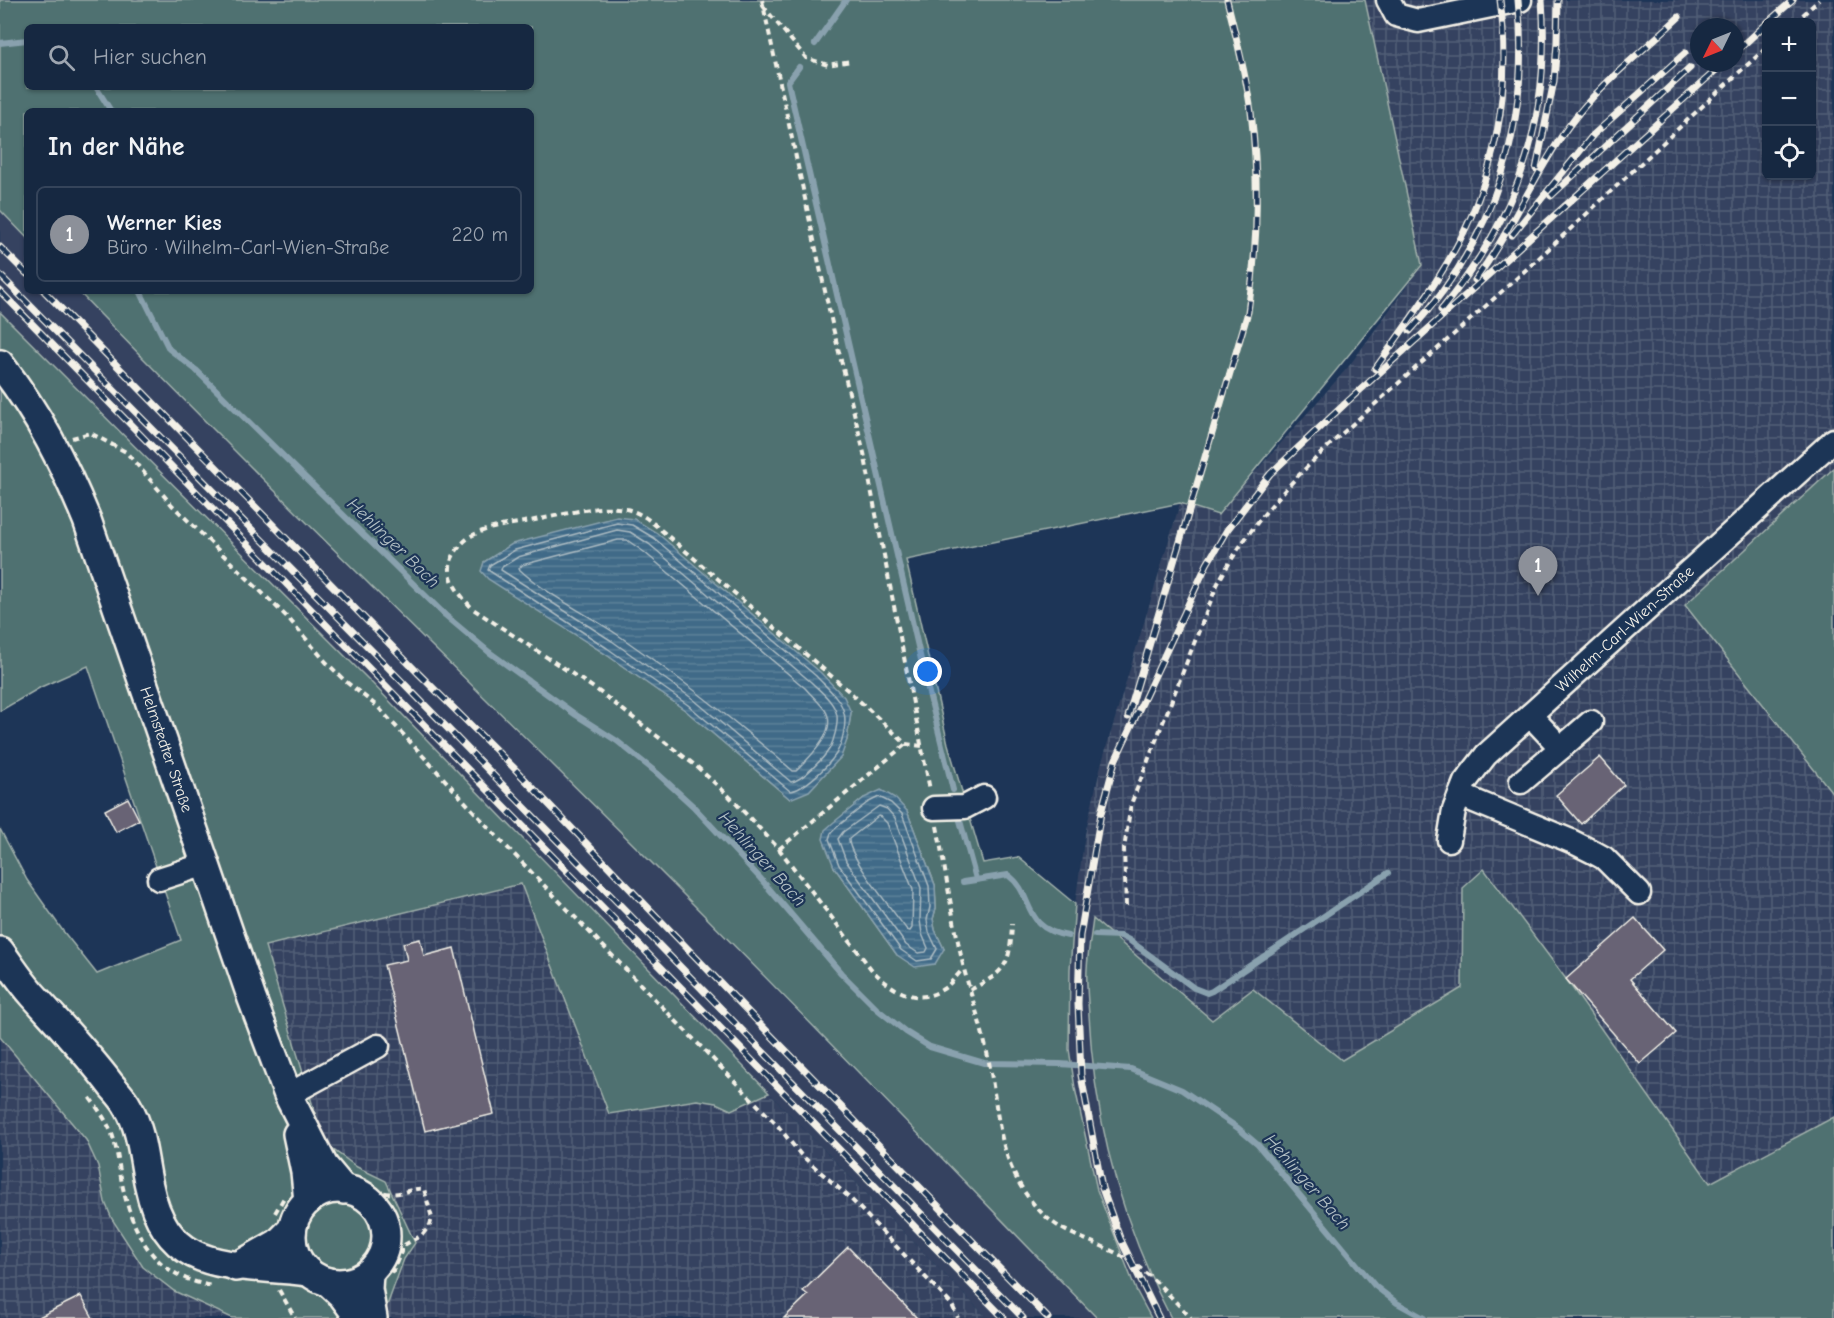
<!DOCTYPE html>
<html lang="de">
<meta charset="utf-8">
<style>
body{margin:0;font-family:"Comic Neue",sans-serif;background:#1f3048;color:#f1f3f6}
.controls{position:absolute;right:18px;top:18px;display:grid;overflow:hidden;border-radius:9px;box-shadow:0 2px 4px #0004}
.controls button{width:54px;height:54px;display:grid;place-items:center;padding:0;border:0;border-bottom:2px solid #35445a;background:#162841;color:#f1f3f6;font:30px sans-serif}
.compass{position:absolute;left:1690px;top:18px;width:54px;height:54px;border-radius:50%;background:#162841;box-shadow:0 2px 4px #0004;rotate:227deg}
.you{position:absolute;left:928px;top:672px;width:21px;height:21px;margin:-15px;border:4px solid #fff;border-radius:50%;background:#1a73e8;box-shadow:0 0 0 9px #1a73e833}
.badge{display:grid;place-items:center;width:39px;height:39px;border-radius:50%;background:#8c9099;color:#fff;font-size:20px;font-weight:700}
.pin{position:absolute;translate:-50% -50px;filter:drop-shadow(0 2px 3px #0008)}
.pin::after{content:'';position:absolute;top:32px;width:21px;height:18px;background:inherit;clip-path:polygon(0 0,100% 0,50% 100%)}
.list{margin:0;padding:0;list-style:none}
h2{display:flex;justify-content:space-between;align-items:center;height:78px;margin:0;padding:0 24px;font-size:26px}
h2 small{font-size:20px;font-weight:400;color:#9ea6b1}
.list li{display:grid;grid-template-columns:39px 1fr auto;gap:18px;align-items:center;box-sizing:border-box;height:96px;margin:0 12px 12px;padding:0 12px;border:2px solid #35445a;border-radius:9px}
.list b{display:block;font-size:22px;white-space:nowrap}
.list p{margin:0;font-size:20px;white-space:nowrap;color:#9ea6b1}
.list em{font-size:20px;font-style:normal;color:#9ea6b1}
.icon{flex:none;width:33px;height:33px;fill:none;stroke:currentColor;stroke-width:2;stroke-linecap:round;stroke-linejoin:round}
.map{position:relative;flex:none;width:1834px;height:1318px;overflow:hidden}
.search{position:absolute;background:#162841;box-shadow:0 2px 4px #0004;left:24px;top:24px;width:510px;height:66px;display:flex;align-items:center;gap:15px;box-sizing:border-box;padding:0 21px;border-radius:9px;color:#9ea6b1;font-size:22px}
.panel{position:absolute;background:#162841;box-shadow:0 2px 4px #0004;left:24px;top:108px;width:510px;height:186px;border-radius:9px}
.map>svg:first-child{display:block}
.built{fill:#344360}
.industrial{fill:url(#industrial-grid);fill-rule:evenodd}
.green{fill:#4f7171;stroke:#a2b1ac;stroke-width:1.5;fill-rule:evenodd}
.water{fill:url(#water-rules);stroke:#89a1ae;stroke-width:1.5}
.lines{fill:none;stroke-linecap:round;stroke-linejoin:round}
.shore{stroke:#acbbc2;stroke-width:1.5}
.stream{stroke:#89a1ae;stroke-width:6}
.building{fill:#686374;stroke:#f4f1e8;stroke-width:1.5}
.minor-casing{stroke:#f4f1e8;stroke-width:27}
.major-casing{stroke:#f4f1e8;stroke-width:32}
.path{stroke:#f4f1e8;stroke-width:4;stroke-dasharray:6 4.5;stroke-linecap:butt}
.minor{stroke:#1d3557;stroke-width:22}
.major{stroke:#1d3557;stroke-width:27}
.rail-casing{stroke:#f4f1e8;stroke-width:7}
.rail{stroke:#1d3557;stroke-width:4.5;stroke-dasharray:14;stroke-linecap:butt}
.labels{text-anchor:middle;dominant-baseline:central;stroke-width:4.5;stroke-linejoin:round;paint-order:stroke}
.street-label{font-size:16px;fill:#f4f1e8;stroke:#1d3557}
.water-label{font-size:18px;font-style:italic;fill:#b5c2c6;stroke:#1d3557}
</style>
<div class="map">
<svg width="1834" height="1318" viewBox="0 0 1834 1318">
<defs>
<pattern id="industrial-grid" width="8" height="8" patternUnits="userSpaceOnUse" patternTransform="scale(1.5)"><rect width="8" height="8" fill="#344360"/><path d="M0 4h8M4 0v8" fill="none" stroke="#525f77"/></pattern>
<pattern id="water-rules" width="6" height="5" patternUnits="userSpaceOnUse" patternTransform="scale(1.5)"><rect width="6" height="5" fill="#416b88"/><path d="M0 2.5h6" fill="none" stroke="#5d8199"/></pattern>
</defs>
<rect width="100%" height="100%" fill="#1d3557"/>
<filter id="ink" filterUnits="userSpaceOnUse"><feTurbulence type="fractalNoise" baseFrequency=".0167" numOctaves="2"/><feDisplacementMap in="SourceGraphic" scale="12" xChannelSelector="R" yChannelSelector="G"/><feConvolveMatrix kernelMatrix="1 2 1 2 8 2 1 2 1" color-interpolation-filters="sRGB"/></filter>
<g filter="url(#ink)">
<g class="built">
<polygon points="0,210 27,238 27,291 78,291 163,379 316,533 671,882 1097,1318 987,1318 369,680 0,312"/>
<polygon points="1075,904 1093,919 1087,970 1091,1053 1095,1083 1132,1230 1154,1285 1171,1318 1151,1318 1136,1290 1097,1190 1084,1139 1069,1049 1070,969"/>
</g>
<g class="industrial">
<path d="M1365,0H1834V468L1685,605L1834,795V1117L1710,1183L1566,979L1484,869L1463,888L1462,988L1341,1060L1254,989L1212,1020L1075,904L1085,834L1101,765L1180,503L1218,514L1349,366L1422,265ZM1766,22H1812V176H1766ZM1699,27H1735V63H1699Z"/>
<polygon points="521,884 609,1114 697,1100 716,1103 731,1110 769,1093 987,1318 385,1318 384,1314 404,1259 414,1242 386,1181 357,1167 324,1143 264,946"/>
<polygon points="0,1037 86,1140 98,1166 105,1202 112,1219 143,1267 174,1291 232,1318 0,1318"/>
</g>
<g class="green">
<path d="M0,0H1365L1422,265L1218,515L1180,503L906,560L948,744L983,863L1018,857L1075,904L1070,969L1069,1049L1075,1088L1097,1190L1136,1290L1151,1318H1097C955,1172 814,1025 670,881C473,684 271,492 78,291H531V111H27V238L0,210ZM27,27H531V87H27ZM497,554L851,712L847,740L790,799L685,710L604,653L513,593L484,562ZM864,798L907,811L935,885L936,908L933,919L935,930L944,949L897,955L834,867L826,830Z"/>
<polygon points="0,312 369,680 769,1093 731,1110 716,1103 697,1100 609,1114 521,884 265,946 324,1143 357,1167 386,1181 415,1243 404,1259 384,1314 385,1318 232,1318 174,1291 143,1267 112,1219 105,1202 98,1166 86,1140 0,1037 0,829 27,880 63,931 97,974 181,940 88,666 41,687 0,711"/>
<polygon points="1834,468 1834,795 1685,605"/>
<path d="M1484,869L1566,979L1710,1183L1834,1117V1318H1171C1122,1224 1094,1121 1089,1015C1088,1000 1086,984 1087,969C1088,952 1091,935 1093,919L1212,1020L1253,989L1342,1060L1462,988L1463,888Z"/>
</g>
<g class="water">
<polygon points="617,517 634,519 657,533 820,672 844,697 851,712 847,740 841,757 809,791 790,799 685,710 604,653 488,579 481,571 484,562 512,544"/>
<polygon points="881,790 895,798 907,811 935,885 936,908 933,919 935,930 944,949 935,964 915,967 897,955 834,867 823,839 825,830 834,822 864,798"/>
</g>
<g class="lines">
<g class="shore">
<path d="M617,523L632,525L654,538L816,676C826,687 841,698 844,713C847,724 842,744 836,754C828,766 804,790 790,791L688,705L607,648L488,570L490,565L515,550Z"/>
<path d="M617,530L630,532L649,544L811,682C820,691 835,702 837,716C838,725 834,740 830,748C824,758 802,781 791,782L693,699L612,641L501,570L502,567L518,557Z"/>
<path d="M618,540H627L644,552L805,688C811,695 819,702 825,710C839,731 809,758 796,771H793C737,722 679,677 618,635C586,613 548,596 519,569L522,565Z"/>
<polygon points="879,797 891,803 902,814 929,886 930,907 927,920 929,932 937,949 931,959 917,961 901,950 839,865 829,839 831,833 838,826 867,803"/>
<polygon points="879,806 887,809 895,818 921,888 920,920 922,934 928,948 926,952 918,953 906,945 846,861 838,839 843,832"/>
<path d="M878,816L881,817L887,823L913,890L912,928L910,931L907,930C895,913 847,855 849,839Z"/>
</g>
<g class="stream">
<polyline points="0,43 27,40"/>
<polyline points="815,44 846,0"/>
<polyline points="799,67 788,82 925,677 953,790"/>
<polyline points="96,87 111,111"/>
<polyline points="140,291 169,349 196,370 445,615 489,652 576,715 617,741 657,773 693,806 760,878 841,973 877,1009 906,1032 930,1047 984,1063 1060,1064 1131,1069 1182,1090 1238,1128 1258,1145 1375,1286 1397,1303 1424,1318"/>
<polyline points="959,817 976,879"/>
<path d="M963,882L1008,875C1035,894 1020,928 1068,936"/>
<polyline points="1095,935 1121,936 1129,940 1194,988 1207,993 1212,991 1388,873"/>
</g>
</g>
<g class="building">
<polygon points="1600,757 1624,785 1581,824 1556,795"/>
<polygon points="128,798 139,820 116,832 105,810"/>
<polygon points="1635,918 1663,950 1630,979 1676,1033 1640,1064 1566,979"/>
<polygon points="420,939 424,956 454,948 494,1114 425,1131 384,965 407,960 403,943"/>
<polygon points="848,1247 917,1318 784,1318 808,1295 803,1291"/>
<polygon points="81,1296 93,1318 37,1318"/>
</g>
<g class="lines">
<g class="minor-casing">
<g id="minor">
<polyline points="1388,0 1396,15 1418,21 1520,0"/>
<polyline points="1561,748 1591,722"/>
<polyline points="1521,782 1561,748 1530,715"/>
<polyline points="1460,795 1571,841 1593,852 1604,858 1639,893"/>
<polyline points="934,808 965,807 984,797"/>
<path id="s1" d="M1449,840L1454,810L1465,782L1486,755L1834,440"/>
<polyline points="159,879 206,864"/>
<polyline points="288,1095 378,1046"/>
</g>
</g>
<g class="major-casing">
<g id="major">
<path id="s2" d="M0,364C39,414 63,462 87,520L252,999L288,1095L324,1166L344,1190"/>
<path d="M0,951C11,966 21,982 33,995C60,1025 87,1053 111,1085C117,1092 124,1099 128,1107C142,1130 143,1160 149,1186C168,1278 236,1262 308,1272"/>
<polyline points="297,1134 305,1172 308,1201"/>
<circle cx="339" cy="1236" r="47"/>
<polyline points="236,1267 278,1243 292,1229"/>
<polyline points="369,1273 368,1289 373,1318"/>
<polyline points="328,1282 342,1295 359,1318"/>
</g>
</g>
<g class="path">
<polyline points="762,0 833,328 864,453 930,790"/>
<polyline points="763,6 806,58 828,65 851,61"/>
<polyline points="1795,22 1819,0"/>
<polyline points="72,438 90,433 126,452 172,505 289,619 326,662 345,681 378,707 502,842 778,1126 801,1155 850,1198 952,1305 958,1318"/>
<path d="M922,746L906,744L851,693L661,530C651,521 640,512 626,509C598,504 568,514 540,519C519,524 493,525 473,535C467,538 461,544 457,550C440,572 457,592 473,609L597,690L696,766L728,795L779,849L872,970C891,989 916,1007 943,989C951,984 957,975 963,969"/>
<path d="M937,826C946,874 953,922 964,969C971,996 980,1021 986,1048C1000,1107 994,1161 1038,1209C1063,1236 1086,1237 1116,1253C1146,1268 1168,1294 1191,1318"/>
<polyline points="779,849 906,744"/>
<path d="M1126,906L1124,849L1131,804L1217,585C1255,512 1313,459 1374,405C1412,371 1451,337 1489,303C1583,219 1673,132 1766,48"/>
<path d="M970,990C1007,971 1010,965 1012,924"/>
<path d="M90,1098C98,1109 107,1121 112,1134C118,1151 119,1170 123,1188C135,1240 157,1277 213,1286"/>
<path d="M365,1184C378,1192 389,1196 404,1192C412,1190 416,1188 424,1189L432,1218L430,1225L422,1235L404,1245L392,1273"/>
<polyline points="275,1213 285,1196"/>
<polyline points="279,1290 295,1318"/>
</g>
<use href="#minor" class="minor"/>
<use href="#major" class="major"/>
<g class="rail-casing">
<g id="rail">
<polyline points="1768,22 1793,0"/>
<polyline points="1735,53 1766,24"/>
<polyline points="1536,169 1554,81 1557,42 1558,0"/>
<polyline points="1551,196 1690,68"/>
<polyline points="1512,235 1593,135 1685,53"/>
<polyline points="0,247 27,274"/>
<polyline points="0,275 378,657 1023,1318"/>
<path d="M1475,280C1511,232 1533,176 1568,127C1598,85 1642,52 1679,17"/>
<polyline points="0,291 1004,1318"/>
<polyline points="44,291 419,674 513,767 759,1023 1048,1318"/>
<path d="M1441,310C1518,216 1551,122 1542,0"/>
<path d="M1410,331C1495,239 1531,124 1518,0"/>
<path d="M1375,369C1411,318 1455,261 1477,202C1502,138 1509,68 1500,0"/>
<path d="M1128,717L1248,312C1258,246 1259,179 1251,112C1246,74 1236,37 1227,0"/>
<polyline points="1159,1318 1120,1238 1102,1188 1081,1075 1078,1004 1080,936 1101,813 1115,761 1207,564 1227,530 1270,474 1348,401 1724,63"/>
</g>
</g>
<use href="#rail" class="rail"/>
</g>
</g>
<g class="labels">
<g class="street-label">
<text stroke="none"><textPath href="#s1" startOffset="282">Wilhelm-Carl-Wien-Straße</textPath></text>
<text stroke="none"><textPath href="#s2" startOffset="422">Helmstedter Straße</textPath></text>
</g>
<g class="water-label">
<text transform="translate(393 543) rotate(44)">Hehlinger Bach</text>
<text transform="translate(762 859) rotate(48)">Hehlinger Bach</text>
<text transform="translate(1307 1182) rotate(49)">Hehlinger Bach</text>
</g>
</g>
</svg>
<div class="controls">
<button>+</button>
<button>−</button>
<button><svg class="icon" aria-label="locate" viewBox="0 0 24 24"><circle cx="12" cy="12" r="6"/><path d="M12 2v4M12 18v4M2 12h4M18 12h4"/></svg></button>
</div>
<svg class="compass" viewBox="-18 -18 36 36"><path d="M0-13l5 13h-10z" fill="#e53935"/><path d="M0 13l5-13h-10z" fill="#9ea6b1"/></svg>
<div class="you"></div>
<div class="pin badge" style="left:1538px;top:596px">1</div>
<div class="search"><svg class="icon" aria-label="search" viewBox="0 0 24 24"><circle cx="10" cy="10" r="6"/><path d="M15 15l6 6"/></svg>Hier suchen</div>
<section class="panel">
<h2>In der Nähe<small></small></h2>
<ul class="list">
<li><span class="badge">1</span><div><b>Werner Kies</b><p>Büro · Wilhelm-Carl-Wien-Straße</p></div><em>220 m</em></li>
</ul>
</section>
</div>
